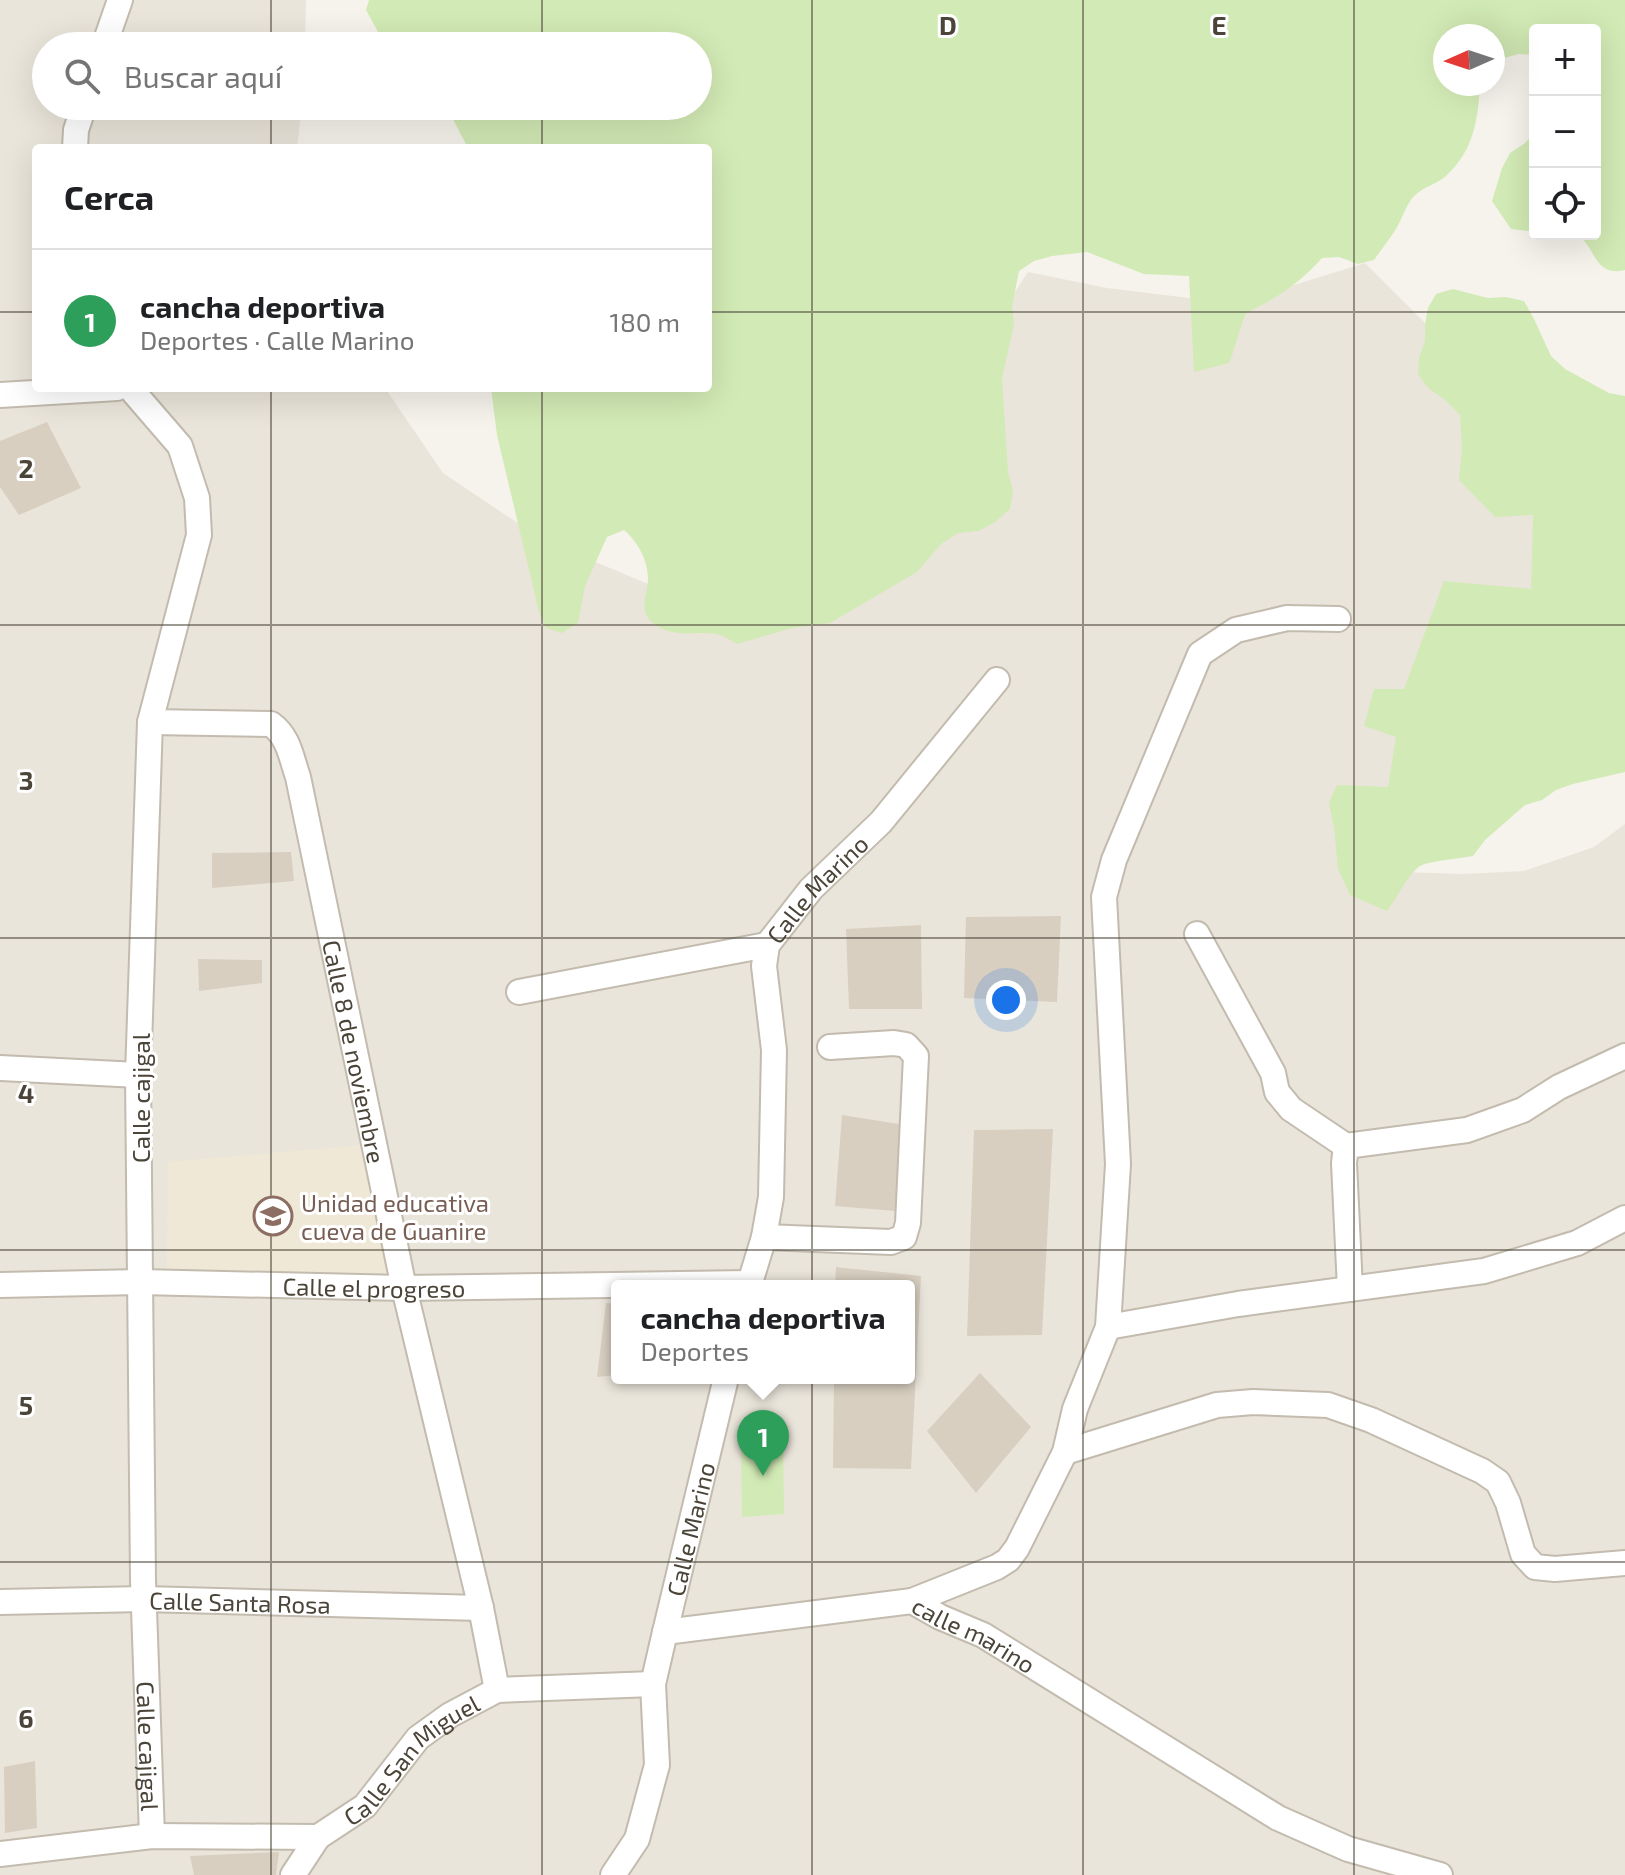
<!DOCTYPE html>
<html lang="es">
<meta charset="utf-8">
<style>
body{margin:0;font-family:"Exo 2",sans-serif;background:#f2f2f2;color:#202124}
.controls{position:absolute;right:24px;top:24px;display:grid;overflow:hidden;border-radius:8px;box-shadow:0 8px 32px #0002}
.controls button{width:72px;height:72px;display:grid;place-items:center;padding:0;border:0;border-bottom:2px solid #e0e0e0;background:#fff;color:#202124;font:40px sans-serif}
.compass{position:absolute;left:1433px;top:24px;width:72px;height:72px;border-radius:50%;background:#fff;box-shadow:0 8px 32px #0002;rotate:267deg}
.you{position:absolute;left:1006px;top:1000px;width:28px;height:28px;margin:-20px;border:6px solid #fff;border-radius:50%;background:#1a73e8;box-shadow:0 0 0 12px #1a73e833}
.badge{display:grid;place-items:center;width:52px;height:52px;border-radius:50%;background:#fc3f1d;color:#fff;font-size:26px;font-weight:700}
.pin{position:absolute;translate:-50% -66px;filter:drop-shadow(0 2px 4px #0008)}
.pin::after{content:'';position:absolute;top:42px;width:28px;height:24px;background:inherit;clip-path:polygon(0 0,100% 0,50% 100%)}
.popup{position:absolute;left:611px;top:1280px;width:304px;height:104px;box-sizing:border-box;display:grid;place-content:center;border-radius:8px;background:#fff;filter:drop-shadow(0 2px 6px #0005);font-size:26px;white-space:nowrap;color:#757577}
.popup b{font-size:30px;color:#202124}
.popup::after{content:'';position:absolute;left:50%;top:100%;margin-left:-16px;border:16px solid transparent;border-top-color:#fff}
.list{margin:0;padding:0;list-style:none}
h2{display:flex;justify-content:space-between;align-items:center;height:104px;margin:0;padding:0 32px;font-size:34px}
h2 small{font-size:26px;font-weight:400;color:#757577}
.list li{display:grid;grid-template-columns:52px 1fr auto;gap:24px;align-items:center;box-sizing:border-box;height:144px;padding:0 32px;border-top:2px solid #e0e0e0}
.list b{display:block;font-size:30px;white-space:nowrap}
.list p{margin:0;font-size:26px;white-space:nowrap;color:#757577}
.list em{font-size:26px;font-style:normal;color:#757577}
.icon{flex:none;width:44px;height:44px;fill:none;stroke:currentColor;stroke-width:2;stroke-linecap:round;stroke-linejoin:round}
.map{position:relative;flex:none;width:1625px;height:1875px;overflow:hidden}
.search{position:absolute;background:#fff;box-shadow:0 8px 32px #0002;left:32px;top:32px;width:680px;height:88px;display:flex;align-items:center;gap:20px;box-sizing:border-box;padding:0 28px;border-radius:44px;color:#757577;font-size:30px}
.panel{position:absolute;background:#fff;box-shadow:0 8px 32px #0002;left:32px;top:144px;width:680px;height:248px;border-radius:8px}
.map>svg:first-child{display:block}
.residential{fill:#eae5da;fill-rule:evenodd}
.education{fill:#efe8d6}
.green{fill:#d2eab5}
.building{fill:#d8cfc1}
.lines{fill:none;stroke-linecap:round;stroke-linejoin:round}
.minor-casing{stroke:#c2bbae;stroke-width:28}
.minor{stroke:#fff;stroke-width:24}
.grid{fill:none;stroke:#4b4439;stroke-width:2;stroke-opacity:0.55}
.labels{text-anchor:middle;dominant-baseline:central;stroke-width:6;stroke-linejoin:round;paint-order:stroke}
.street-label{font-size:24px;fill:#4b4439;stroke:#fff}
.education-label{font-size:24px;fill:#785e54;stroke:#fff;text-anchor:start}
.grid-label{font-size:26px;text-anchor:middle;font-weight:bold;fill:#4b4439;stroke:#fff;stroke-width:6;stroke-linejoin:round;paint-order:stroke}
</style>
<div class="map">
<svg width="1625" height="1875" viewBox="0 0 1625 1875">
<rect width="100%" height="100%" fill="#f6f3ec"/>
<path class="residential" d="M0,0H306L305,46H46V106H302L297,148H36V388H385L443,473L543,540L684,599L956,382L1028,272L1107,288L1189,298L1268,293L1365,263L1603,501L1400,872L1463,874L1524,871L1594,847L1625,824V1875H0ZM617,1286H909V1378H617Z"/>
<polygon class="education" points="366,1145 390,1280 167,1269 168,1162"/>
<g class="green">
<path d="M369,0H1625V270C1592,278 1596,243 1575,234H1595V30H1535V55L1519,54L1493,61V36H1445V84H1480C1478,120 1474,150 1446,176C1437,184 1423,187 1414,196C1406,205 1402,219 1396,229C1389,240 1381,250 1374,260L1358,264L1339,257L1322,258C1298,285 1278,297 1246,313C1239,329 1236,346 1229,363L1194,372L1189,276L1144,274L1087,252L1052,256L1034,261L1019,271L1012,306L1014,324L1002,378L1008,472L1013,491L1010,509L994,523L978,531L958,533L941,544L917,572L830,623L792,628L737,644C732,641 726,637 720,635C697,629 677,640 654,624C637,612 648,595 648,578C648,560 637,541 624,530L607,537L585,586L578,623L562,633L546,628L539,612L497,435L491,388H708V148H468L446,106H698V46H390L383,41L366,10Z"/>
<polygon points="1535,132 1535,230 1528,231 1511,229 1492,201 1502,168 1510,153 1525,143"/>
<path d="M1453,289L1488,298L1506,297L1524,301L1534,319L1551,356L1565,369L1609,393L1625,396V772L1573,784L1556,790L1542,800L1525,805L1485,840L1473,856C1460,858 1433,861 1422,865C1410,870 1396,900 1387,911L1350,895L1338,869L1334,828L1329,802L1337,785L1388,787L1396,737L1364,726L1374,689H1404L1444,581L1531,589L1533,515L1495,517L1459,480L1462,448L1460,415L1444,399L1428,388L1418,374L1419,358L1425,341V325L1428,308L1436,294Z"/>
<polygon points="783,1436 784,1514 742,1517 741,1438"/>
</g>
<g class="building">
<polygon points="47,422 81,488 19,515 0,487 0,441"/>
<polygon points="291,852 294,881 212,888 212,853"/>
<polygon points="1061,916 1057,1002 964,998 966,917"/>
<polygon points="921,925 922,1009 849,1009 846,929"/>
<polygon points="198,959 262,960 262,983 199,991"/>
<polygon points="842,1115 905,1125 895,1211 835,1206"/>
<polygon points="1053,1129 1042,1335 967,1336 974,1130"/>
<polygon points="836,1267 921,1276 911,1469 833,1468 834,1378 909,1378 909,1286 835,1286"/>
<polygon points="606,1303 617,1304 617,1375 597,1377"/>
<polygon points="980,1373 1031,1427 976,1493 927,1431"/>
<polygon points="35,1761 37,1828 5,1833 4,1767"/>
<polygon points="279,1852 276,1875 194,1875 190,1856"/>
</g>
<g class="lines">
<g class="minor-casing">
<g id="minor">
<polyline points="104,46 120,0"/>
<polyline points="75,148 76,130 84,106"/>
<path id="s1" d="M130,388L180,446L197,498L199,535L150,722L138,1075L143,1580L152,1836"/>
<polyline points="0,395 117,388"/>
<path id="s2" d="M150,722L271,724C289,737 291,757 298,777L404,1288L481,1608L497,1690"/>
<polyline points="1197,934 1273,1073 1277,1092 1291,1109 1346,1146"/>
<polyline points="519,992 767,945"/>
<polyline points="0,1068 138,1075"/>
<polyline points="764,1237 891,1242 904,1237 908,1223 916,1056 906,1045 894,1043 830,1047"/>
<path id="s3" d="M0,1285L140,1282L404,1288L749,1283"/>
<path id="s4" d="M749,1286L764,1237L771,1197L774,1050L764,966L767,945L811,889L881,822L997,680"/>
<polyline points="1350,1289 1344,1163 1346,1146 1467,1130 1523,1110 1559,1087 1625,1056"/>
<polyline points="1108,1327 1238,1304 1484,1271 1577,1243 1625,1218"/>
<polyline points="1065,1452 1217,1405 1253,1402 1328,1405 1371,1420 1482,1471 1498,1482 1508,1503 1523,1554 1535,1567 1555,1569 1625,1563"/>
<polyline points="912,1601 997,1567 1008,1560 1017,1548 1065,1452 1075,1409 1108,1327 1118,1164 1104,897 1114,860 1200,654 1236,630 1287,618 1338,619"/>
<path id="s5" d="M0,1602L144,1599L481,1608"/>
<path id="s6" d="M665,1632L726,1378"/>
<path id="s7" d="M0,1854L152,1836L318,1837L365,1806L418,1738L450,1715L497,1690L653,1684"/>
<polyline points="293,1875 318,1837"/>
<path id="s8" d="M613,1875L637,1839L657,1765L653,1684L665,1632L912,1601L940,1617L983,1635L1278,1818L1348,1849L1440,1875"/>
</g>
</g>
<use href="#minor" class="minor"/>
</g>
<path class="grid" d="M271,0V46M542,0V46M812,0V1875M1083,0V1875M1354,0V1875M271,106V148M542,106V148M0,312H36M708,312H1625M271,388V1875M542,388V1875M0,625H1625M0,938H1625M0,1250H1625M0,1562H1625"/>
<defs>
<g id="school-ring" transform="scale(2)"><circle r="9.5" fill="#fff" stroke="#8d6e63" stroke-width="1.5"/><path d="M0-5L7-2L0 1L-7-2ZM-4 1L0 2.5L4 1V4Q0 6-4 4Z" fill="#8d6e63"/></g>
</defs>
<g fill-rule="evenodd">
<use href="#school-ring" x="273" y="1216"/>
</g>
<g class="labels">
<g class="street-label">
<text stroke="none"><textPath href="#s4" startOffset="420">Calle Marino</textPath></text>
<text stroke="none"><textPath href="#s2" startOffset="462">Calle 8 de noviembre</textPath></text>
<text transform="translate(140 1098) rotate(-90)">Calle cajigal</text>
<text stroke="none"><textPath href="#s3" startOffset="374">Calle el progreso</textPath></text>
<text stroke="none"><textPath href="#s6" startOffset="106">Calle Marino</textPath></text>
<text stroke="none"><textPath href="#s5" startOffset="240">Calle Santa Rosa</textPath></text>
<text stroke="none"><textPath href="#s8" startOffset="574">calle marino</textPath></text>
<text stroke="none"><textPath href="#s1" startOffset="1386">Calle cajigal</textPath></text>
<text stroke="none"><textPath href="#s7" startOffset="442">Calle San Miguel</textPath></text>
</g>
<g class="education-label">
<text x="301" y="1202">Unidad educativa<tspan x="301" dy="28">cueva de Guanire</tspan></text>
</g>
</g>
<g class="grid-label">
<text x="948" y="35">D</text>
<text x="1219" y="35">E</text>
<text x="26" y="478">2</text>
<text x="26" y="790">3</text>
<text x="26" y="1103">4</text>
<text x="26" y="1415">5</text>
<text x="26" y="1728">6</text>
</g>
</svg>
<div class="controls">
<button>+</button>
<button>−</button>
<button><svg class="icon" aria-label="locate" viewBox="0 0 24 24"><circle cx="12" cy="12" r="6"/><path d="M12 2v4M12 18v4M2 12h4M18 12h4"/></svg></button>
</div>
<svg class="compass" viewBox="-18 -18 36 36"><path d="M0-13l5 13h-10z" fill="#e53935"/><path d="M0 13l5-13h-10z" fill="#757577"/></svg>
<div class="you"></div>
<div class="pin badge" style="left:763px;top:1476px;background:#2e9e5b">1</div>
<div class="popup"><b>cancha deportiva</b>Deportes</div>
<div class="search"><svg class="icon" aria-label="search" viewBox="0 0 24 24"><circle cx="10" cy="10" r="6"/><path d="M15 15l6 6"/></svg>Buscar aquí</div>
<section class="panel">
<h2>Cerca<small></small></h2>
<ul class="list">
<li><span class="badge" style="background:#2e9e5b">1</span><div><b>cancha deportiva</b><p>Deportes · Calle Marino</p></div><em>180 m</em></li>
</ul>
</section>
</div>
